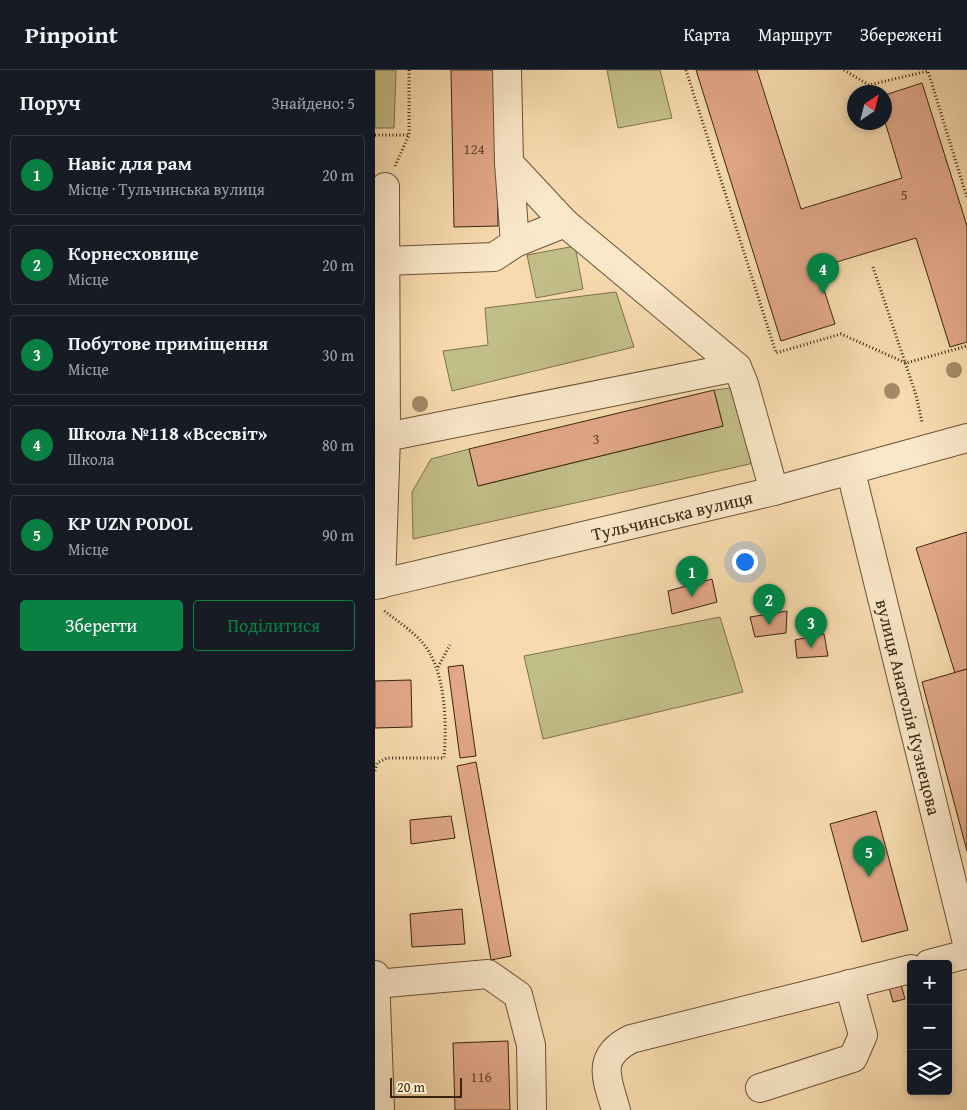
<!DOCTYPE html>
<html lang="uk">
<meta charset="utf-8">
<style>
body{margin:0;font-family:"Gentium Book Plus",serif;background:#242831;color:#f1f3f6}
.controls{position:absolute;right:15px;bottom:15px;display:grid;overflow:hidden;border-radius:5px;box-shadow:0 2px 8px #0003}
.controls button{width:45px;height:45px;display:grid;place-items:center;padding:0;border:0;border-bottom:1px solid #363941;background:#171b24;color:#f1f3f6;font:25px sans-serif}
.compass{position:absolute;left:472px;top:15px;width:45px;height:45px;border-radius:50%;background:#171b24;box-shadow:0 2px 8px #0003;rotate:35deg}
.scale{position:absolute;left:15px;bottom:12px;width:72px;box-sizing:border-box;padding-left:5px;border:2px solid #3a240f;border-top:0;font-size:14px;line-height:18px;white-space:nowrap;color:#3a240f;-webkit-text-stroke:4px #fae8ca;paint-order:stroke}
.you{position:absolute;left:369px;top:491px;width:18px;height:18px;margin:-12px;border:4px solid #fff;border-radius:50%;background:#1a73e8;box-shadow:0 0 0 8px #1a73e833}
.badge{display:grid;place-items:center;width:32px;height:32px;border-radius:50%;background:#0b8043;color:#fff;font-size:16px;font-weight:700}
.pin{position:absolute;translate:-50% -41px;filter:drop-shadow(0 1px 2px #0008)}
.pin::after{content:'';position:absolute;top:26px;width:18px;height:15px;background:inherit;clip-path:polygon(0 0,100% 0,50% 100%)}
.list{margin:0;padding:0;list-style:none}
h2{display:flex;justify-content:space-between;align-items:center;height:65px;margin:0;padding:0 20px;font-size:21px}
h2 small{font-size:16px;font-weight:400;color:#9ea1a6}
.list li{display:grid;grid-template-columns:32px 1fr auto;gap:15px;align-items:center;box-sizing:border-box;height:80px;margin:0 10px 10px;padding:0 10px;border:1px solid #363941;border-radius:5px}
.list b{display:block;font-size:19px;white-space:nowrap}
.list p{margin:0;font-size:16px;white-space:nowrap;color:#9ea1a6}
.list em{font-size:16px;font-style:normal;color:#9ea1a6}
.actions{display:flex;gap:10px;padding:15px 20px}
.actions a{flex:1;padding:11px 0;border:1px solid #0b8043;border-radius:5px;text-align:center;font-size:18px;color:#0b8043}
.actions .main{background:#0b8043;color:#fff}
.icon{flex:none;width:28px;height:28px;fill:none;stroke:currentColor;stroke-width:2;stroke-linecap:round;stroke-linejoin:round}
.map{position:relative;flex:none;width:592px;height:1040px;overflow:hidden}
header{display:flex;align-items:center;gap:30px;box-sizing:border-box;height:70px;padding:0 25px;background:#171b24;border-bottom:1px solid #363941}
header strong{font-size:24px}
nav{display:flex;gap:28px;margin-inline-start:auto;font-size:18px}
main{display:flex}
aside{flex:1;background:#171b24}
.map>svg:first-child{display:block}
.green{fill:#c2be87;stroke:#7e714b}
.building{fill:#e2a889;stroke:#3a240f}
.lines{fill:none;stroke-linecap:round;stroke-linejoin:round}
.minor-casing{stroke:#695237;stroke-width:30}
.path{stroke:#3a240f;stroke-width:3;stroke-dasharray:1 2.5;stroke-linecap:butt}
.minor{stroke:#fae8ca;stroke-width:28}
.tree{fill:#a28b67}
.labels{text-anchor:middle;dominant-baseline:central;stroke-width:5;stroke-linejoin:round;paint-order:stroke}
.number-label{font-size:15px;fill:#64452e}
.street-label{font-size:18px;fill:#3a240f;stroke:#fae8ca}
</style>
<header>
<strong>Pinpoint</strong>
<nav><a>Карта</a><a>Маршрут</a><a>Збережені</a></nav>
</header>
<main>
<aside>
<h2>Поруч<small>Знайдено: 5</small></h2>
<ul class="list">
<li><span class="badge">1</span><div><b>Навіс для рам</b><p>Місце · Тульчинська вулиця</p></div><em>20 m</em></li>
<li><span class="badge">2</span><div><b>Корнесховище</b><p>Місце</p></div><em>20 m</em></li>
<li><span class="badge">3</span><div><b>Побутове приміщення</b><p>Місце</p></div><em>30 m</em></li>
<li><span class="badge">4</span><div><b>Школа №118 «Всесвіт»</b><p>Школа</p></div><em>80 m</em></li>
<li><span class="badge">5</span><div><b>KP UZN PODOL</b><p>Місце</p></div><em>90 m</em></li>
</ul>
<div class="actions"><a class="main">Зберегти</a><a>Поділитися</a></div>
</aside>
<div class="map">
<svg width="592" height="1040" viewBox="0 0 592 1040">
<rect width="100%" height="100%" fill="#f7dbae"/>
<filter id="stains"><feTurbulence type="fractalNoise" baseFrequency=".004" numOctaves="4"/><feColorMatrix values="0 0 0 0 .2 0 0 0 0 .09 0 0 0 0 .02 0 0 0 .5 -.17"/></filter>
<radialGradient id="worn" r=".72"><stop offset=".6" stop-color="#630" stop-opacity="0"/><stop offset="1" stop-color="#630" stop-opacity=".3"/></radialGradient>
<g class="green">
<polygon points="0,0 21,0 19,58 0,58"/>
<polygon points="232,0 285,0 297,48 243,58"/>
<polygon points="200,176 208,219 161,228 152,185"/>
<polygon points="241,222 259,277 77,321 68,281 113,275 110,238"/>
<polygon points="363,317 380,377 375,394 38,469 37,422 56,389 94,379 104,416 348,356 339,320"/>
<polygon points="345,547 368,622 168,669 149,586"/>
</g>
<g class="building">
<polygon points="76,0 120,0 123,156 79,157"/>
<polygon points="321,0 382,0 426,139 527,108 510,52 510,25 547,13 592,156 592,272 575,277 541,168 442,198 460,254 406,271"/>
<polygon points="339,320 348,356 103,416 94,379"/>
<polygon points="592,462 592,599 580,603 541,478"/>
<polygon points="337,509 342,532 297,544 293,521"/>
<polygon points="412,541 411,563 380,567 375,547"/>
<polygon points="449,564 453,586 422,588 420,570"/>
<polygon points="88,595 101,686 85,688 73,597"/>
<polygon points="592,599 592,781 547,612"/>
<polygon points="36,610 37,657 0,658 0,611"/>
<polygon points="101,692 136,886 116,890 82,696"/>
<polygon points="501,741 533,860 487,872 455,754"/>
<polygon points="76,746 80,768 36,774 35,750"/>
<polygon points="87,839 90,874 37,877 35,844"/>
<polygon points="525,911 530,929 518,932 513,914"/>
<polygon points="133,971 135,1040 80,1040 78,973"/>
</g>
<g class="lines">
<g class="minor-casing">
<g id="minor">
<polyline points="134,93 190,153 362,297 369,314 399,421"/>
<polyline points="140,173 190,153"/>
<polyline points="10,191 119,187 140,173 134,93 132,0"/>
<polyline points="11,367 362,297"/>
<path id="s1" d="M476,402L592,873"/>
<polyline points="6,514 11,367 10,117"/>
<path id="s2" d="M0,515L399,421L592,368"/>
<polyline points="554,894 592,884"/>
<polyline points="0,905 5,1040"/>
<polyline points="0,914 113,904 143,925 156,975 157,1040"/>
<polyline points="385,1018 478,988 488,965 474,914"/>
<path d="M241,1040C232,1009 220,987 256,969L536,899"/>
</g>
</g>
<g class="path">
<polyline points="311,0 401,283 466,264 531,293 592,276"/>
<polyline points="469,0 494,15 553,1 592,128"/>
<polyline points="0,65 34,65"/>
<polyline points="20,96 34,65 34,0"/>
<polyline points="498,197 541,325 547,352"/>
<polyline points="63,597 75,575"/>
<path d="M0,701L2,693L12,688H69C72,653 71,600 47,572C36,560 21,550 8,540"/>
</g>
<use href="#minor" class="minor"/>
</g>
<g class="tree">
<circle cx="579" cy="300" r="8"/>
<circle cx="517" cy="321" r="8"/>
<circle cx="45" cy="334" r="8"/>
</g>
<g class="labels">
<g class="number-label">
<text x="99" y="78">124</text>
<text x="529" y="124">5</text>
<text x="221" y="368">3</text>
<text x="106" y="1006">116</text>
</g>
<g class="street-label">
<text stroke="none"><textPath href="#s2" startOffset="305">Тульчинська вулиця</textPath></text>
<text stroke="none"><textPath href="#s1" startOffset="242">вулиця Анатолія Кузнецова</textPath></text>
</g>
</g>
<rect width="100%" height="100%" filter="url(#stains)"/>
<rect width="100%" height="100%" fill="url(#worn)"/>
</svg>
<div class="controls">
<button>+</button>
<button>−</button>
<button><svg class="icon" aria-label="layers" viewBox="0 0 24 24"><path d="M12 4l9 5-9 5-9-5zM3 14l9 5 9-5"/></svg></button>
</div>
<svg class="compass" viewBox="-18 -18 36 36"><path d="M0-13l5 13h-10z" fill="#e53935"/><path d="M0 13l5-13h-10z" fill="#9ea1a6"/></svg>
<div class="scale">20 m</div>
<div class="you"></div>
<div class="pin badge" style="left:317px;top:527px">1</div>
<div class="pin badge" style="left:394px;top:555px">2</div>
<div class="pin badge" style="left:436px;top:578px">3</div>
<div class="pin badge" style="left:448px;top:224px">4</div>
<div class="pin badge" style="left:494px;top:807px">5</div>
</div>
</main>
